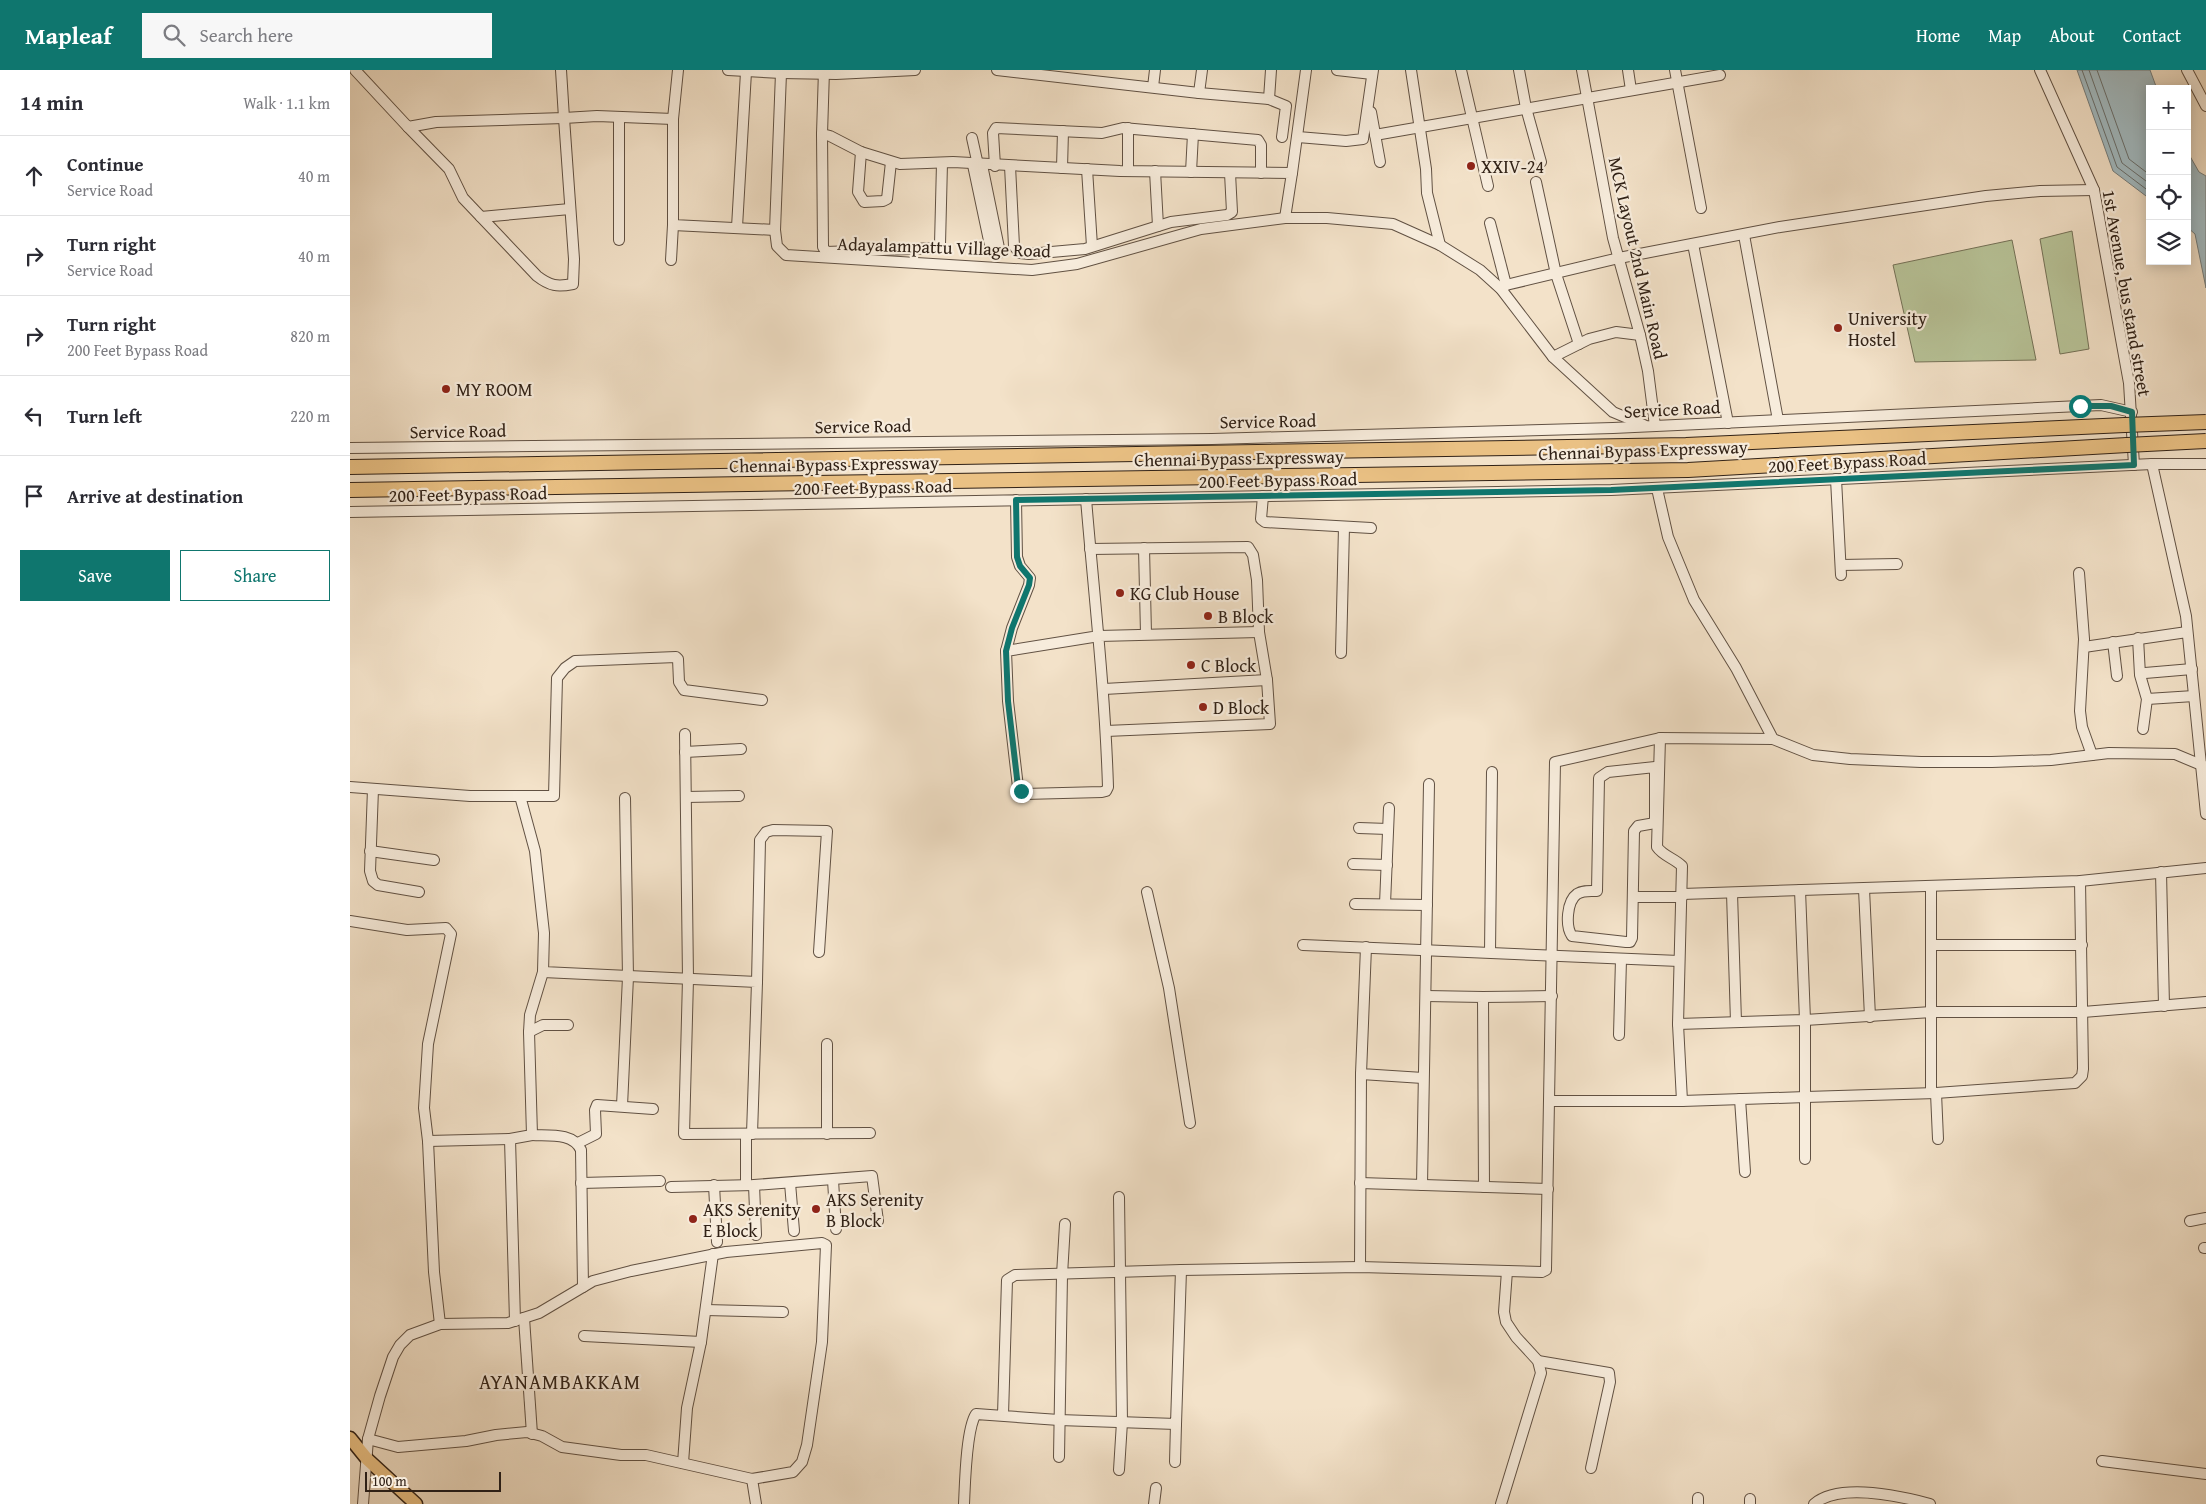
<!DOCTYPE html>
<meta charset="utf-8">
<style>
body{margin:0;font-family:"Gentium Book Plus",serif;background:#f7f7f7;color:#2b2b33}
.controls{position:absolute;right:15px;top:15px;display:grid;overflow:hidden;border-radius:0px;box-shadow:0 2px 12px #0003}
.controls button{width:45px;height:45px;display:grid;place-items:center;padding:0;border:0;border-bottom:1px solid #e1e1e2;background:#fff;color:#2b2b33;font:25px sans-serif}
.scale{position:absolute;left:15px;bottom:12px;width:136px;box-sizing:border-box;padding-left:5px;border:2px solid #302116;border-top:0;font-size:14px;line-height:18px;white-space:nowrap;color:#302116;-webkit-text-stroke:4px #f7ecdc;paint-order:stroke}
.stop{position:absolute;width:15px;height:15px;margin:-11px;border:4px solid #0f766e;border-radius:50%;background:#fff}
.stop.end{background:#0f766e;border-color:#fff;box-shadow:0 1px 5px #0008}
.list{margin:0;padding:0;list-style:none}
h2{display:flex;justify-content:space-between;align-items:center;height:65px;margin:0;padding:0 20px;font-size:21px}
h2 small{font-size:16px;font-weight:400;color:#7c7c81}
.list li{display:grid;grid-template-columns:32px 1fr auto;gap:15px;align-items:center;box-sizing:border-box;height:80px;padding:0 20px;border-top:1px solid #e1e1e2}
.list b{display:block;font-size:19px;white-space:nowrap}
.list p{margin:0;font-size:16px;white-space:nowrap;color:#7c7c81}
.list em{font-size:16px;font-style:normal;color:#7c7c81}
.actions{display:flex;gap:10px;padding:15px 20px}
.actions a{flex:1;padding:11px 0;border:1px solid #0f766e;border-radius:0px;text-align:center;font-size:18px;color:#0f766e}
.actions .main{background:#0f766e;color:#fff}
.icon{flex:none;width:28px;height:28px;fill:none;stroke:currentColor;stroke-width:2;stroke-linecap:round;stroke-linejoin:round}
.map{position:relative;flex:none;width:1856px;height:1434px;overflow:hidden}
header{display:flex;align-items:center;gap:30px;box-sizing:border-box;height:70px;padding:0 25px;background:#0f766e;color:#fff}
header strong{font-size:24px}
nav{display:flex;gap:28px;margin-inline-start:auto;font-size:18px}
.search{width:350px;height:45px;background:#f7f7f7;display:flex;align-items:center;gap:12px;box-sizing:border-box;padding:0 18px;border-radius:0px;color:#7c7c81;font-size:19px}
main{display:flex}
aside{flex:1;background:#fff}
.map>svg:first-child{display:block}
.green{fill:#b8c499;stroke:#747258}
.water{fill:#a1bac1;stroke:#747d7d}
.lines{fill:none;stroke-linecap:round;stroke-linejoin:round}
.shore{stroke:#686e6c;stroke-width:1}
.minor-casing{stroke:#615143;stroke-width:12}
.major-casing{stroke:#302116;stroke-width:15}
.highway-casing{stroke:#302116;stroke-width:16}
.minor{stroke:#f7ecdc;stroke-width:10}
.major{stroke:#eac184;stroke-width:12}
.highway{stroke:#eac184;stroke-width:14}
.highway-bridge-casing{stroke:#302116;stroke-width:16;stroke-linecap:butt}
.highway-bridge{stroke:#eac184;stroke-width:14}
.route{stroke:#0f766e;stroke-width:6}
.poi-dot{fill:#8f2418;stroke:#f7ecdc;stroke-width:2}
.labels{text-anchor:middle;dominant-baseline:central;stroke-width:4.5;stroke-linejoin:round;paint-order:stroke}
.poi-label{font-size:18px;fill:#302116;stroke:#f7ecdc;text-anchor:start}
.street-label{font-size:18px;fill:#302116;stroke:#f7ecdc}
.quarter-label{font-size:20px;letter-spacing:1px;fill:#302116;stroke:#f7ecdc}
</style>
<header>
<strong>Mapleaf</strong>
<div class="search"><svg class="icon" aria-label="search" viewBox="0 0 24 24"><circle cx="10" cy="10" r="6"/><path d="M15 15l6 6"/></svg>Search here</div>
<nav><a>Home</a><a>Map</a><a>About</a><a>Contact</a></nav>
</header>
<main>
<aside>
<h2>14 min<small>Walk · 1.1 km</small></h2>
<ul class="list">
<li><svg class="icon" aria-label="ahead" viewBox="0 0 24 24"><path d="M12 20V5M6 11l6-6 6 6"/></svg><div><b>Continue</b><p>Service Road</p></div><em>40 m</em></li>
<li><svg class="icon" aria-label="right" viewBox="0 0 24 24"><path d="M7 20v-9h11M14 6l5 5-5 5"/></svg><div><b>Turn right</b><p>Service Road</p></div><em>40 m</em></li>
<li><svg class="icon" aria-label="right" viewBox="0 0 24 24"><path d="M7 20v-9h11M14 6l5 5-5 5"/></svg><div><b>Turn right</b><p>200 Feet Bypass Road</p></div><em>820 m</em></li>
<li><svg class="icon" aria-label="left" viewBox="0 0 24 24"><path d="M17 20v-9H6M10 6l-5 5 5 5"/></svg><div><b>Turn left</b></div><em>220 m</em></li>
<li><svg class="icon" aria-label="arrive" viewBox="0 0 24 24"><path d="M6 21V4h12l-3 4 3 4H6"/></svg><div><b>Arrive at destination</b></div></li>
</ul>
<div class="actions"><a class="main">Save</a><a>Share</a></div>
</aside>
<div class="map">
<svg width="1856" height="1434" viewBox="0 0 1856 1434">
<rect width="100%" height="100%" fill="#f3e2c9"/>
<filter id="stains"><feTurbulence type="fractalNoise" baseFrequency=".004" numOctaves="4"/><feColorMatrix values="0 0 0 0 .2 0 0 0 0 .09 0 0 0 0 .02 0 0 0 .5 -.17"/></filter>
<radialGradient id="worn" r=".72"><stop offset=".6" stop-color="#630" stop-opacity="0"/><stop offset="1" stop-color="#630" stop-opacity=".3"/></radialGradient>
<g class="green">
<polygon points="1722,161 1739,279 1710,284 1690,169"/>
<polygon points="1662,170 1686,290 1565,292 1543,195"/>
</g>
<g class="water">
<polygon points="1727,0 1800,0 1807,19 1800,19 1800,129 1763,101"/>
<polygon points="1837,81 1849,102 1856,106 1856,218 1845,164 1837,157"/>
</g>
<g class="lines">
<g class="shore">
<polyline points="1732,0 1767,97 1800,122"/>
<polyline points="1739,0 1772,93 1800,114"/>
<polyline points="1747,0 1779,89 1800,105"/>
</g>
<g class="minor-casing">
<g id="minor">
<polyline points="5,0 58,57 86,52 214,48 211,0"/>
<polyline points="328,0 323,49 323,155 425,160"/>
<polyline points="378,0 431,3 425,160 427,176 436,185 682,200 727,194 851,159 935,148 977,148 1043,154 1090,175 1130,200 1151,219 1203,287 1263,342 1294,355"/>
<polyline points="474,0 472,64 480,66 511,82 550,94 603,92 770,101 942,103 935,148"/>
<polyline points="647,0 849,23 919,29 936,36 932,67"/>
<polyline points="987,0 1022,4"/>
<polyline points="1061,0 1076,99 1077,123 1090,175"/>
<polyline points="1111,0 1138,116"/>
<polyline points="1169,0 1176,38 1191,92"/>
<polyline points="1232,0 1263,168 1290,265 1298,301 1305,356"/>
<polyline points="1278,0 1281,20"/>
<polyline points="1325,0 1351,138"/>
<polyline points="1690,0 1744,120 1779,313 1784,395"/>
<polyline points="1837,0 1856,36"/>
<polyline points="431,3 486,4 565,0"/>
<polyline points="803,17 805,0"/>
<polyline points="849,23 852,0"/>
<polyline points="919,29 921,0"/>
<polyline points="1021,42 1030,92"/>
<polyline points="269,48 269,170"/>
<path d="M58,57L99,99L113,128L187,206C200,216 207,217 223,214L224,189L214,48L247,46L323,49"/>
<polyline points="472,64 473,177 476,182 588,178 590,174 592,93"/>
<polyline points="1025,65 1370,5"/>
<polyline points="948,67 996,71 1013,69 1023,0"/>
<polyline points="622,68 628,95"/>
<polyline points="511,82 508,122 514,132 533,131 537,129 541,92"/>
<polyline points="623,95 641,180 648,184 649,178 632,95"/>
<polyline points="645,96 643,63 646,58 752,63 773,58 784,59 908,70 911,75 911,103"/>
<polyline points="660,96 664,176 670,183 679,184 735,179 821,152 877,145 882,142 880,103"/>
<polyline points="712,98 713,61"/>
<polyline points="737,99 742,176"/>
<polyline points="778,101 778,58"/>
<polyline points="805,101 808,156"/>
<polyline points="841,102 843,64"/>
<polyline points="942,103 956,0"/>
<polyline points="1186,112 1206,204 1229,274"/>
<polyline points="131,147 220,139"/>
<polyline points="1140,153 1156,215"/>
<polyline points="387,157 396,2"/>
<polyline points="1394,165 1428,350"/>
<polyline points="1343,174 1378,353"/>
<polyline points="321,190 323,155"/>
<polyline points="1151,219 1156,215 1269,188 1430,157 1636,126 1690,121 1744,120"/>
<polyline points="1203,287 1239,269 1266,262 1290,265"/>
<polyline points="0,378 862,369 1263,358 1751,335 1782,342"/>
<polyline points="1802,394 1836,546 1856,744"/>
<polyline points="1486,409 1491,505"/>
<polyline points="1308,418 1308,423 1318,467 1344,530 1386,598 1423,669 1463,685 1500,689 1571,692 1642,692 1701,690 1759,683 1825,684 1856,697"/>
<polyline points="913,426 911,449 915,452 1021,458"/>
<path d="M736,429C744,525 755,620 758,717L756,721L752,722L674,724L668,717L658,631L656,581L749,566L909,562"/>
<polyline points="0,442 1261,420 1802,394 1856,394"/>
<polyline points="794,478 796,564"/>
<polyline points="740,479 898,477 903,485 907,510 909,562 917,610 920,654 756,661"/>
<polyline points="1491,495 1547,494"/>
<polyline points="1729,503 1734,569 1730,641 1732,657 1742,685"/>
<polyline points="1788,568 1790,605 1797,629 1793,659"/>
<polyline points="1763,572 1767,606"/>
<polyline points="1734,577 1837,562"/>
<polyline points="656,581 662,558 679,515 680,508 670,496 667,487 666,430"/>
<polyline points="991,583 994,457"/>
<polyline points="1795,603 1842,599"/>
<polyline points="754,619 917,610"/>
<polyline points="1797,629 1844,626"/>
<polyline points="335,664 338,909 334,1064 520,1063"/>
<polyline points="335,682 391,679"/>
<path d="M1305,697V753L1288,756L1284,761L1282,868L1280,872H1276L1222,866C1215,856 1217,831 1227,824C1233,820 1240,821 1247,821L1249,708L1258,702Z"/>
<polyline points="0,717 120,726 170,726 185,781 194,863 193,902 407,912 402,1064"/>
<polyline points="23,719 20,801 23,811 28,815 69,822"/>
<polyline points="170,726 204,726 207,608 215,598 225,591 326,587 328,589 329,612 334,620 412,630"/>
<polyline points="336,727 389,726"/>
<polyline points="1009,758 1038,759"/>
<polyline points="20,781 84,790"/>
<polyline points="1003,794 1037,795"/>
<polyline points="1811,802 1814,936"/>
<polyline points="1581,816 1581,1023"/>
<polyline points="1514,819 1520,947"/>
<polyline points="1450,820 1455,950 1455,1089"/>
<polyline points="797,822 819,918 840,1053"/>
<polyline points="1382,823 1386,952"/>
<polyline points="1332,824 1730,811 1856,798"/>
<polyline points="1283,827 1332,827"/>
<polyline points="1005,834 1077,835"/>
<polyline points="1035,834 1039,738"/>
<polyline points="0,851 57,860 96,858 101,864 78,974 74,1038 78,1071 84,1202 90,1254"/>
<polyline points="953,875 1329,891"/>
<polyline points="1581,875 1732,875"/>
<polyline points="1016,877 1011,1004 1073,1008"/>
<polyline points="1140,882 1142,702"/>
<polyline points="407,912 410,770 416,762 423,760 477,761 469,882"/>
<polyline points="1076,926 1133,927 1134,1117"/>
<polyline points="1133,927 1202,926"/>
<polyline points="1328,954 1455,950 1582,942 1733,942 1856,932"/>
<polyline points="179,962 193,955 218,955"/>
<polyline points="1269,965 1271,889"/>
<polyline points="1586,1023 1588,1069"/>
<polyline points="1390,1029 1395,1102"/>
<polyline points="1200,1031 1332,1031 1456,1027 1586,1023 1725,1013 1732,1006 1733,999 1730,811"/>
<path d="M1332,1031L1328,954L1332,796C1324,788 1313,786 1307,777L1310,668L1423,669"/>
<polyline points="272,1036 278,907 275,728"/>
<polyline points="396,1064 396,1115"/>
<polyline points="477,1064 477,974"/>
<path d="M182,1065C198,1066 223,1062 231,1080L233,1217"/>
<polyline points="78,1071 160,1069"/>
<polyline points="228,1073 246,1064 245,1040 247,1035 303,1039"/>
<polyline points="483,1110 486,1159"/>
<polyline points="231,1113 310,1111"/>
<polyline points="440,1113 444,1161"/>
<polyline points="1010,1113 1198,1119"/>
<polyline points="364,1115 367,1172"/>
<polyline points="404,1115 406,1165"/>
<polyline points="1072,1115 1079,714"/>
<polyline points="321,1117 404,1115 522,1106 528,1151"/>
<polyline points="769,1127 772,1352 769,1400"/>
<polyline points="1840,1151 1856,1148"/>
<polyline points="1854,1178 1856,1178"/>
<polyline points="1010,1197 1011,1004"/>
<polyline points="831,1200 1010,1197 1192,1202 1196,1200 1205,692 1310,668"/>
<polyline points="356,1240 433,1242"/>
<polyline points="174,1248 182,1364"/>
<polyline points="165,1251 160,1069 182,1065 179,962 180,945 193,902"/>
<polyline points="234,1266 351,1272"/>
<polyline points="1188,1291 1259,1303 1260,1312 1241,1398"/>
<polyline points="18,1369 48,1377 116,1371 146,1365 177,1362 192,1366 212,1377 271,1385 296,1385 402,1409"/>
<polyline points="709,1387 712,1205 715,1154"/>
<polyline points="1752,1391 1856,1404"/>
<polyline points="825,1392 826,1354"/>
<polyline points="333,1393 337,1338 351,1272 363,1184"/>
<polyline points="1348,1428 1348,1434"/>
<polyline points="13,1434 18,1369 30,1326 43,1287 50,1275 60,1265 90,1254 158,1253 189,1243 243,1211 281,1201 376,1182 472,1173 476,1175 472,1272 457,1375 452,1392 443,1402 402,1409 406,1434"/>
<path d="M614,1434C615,1414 616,1359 626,1344L709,1350L826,1354L831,1200L665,1205L657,1210L653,1345"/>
<polyline points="804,1434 806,1418"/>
<polyline points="1151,1434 1191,1303 1188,1291 1166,1267 1156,1252 1154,1242 1157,1201"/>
<polyline points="1400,1434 1400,1429"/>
<path d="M1464,1434C1490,1412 1550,1426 1580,1434"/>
</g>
</g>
<g class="major-casing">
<polyline id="major" points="0,1368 17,1389 66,1434"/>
</g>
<g class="highway-casing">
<g id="highway">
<polyline points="0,397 1336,375 1775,355"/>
<polyline points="0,420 1338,400 1777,375"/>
</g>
</g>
<use href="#minor" class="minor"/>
<use href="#major" class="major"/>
<use href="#highway" class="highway"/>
<g class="highway-bridge-casing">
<g id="highway-bridge">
<polyline points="1775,355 1856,352"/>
<polyline points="1777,375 1856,371"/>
</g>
</g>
<use href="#highway-bridge" class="highway-bridge"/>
</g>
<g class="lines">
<polyline class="route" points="671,721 668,717 658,631 656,581 662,558 679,515 680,508 670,496 667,487 666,430 1261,420 1784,395 1782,342 1761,336 1730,336"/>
</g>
<g class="poi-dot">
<circle cx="1121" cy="96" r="5"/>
<circle cx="1488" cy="258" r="5"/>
<circle cx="96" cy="319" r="5"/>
<circle cx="770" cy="523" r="5"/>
<circle cx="858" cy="546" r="5"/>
<circle cx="841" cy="595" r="5"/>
<circle cx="853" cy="637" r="5"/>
<circle cx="466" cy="1139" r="5"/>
<circle cx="343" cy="1149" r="5"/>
</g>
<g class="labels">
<g class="poi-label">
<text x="1131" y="96">XXIV-24</text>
<text x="1498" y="248">University<tspan x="1498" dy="21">Hostel</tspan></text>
<text x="106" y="319">MY ROOM</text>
<text x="780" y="523">KG Club House</text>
<text x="868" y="546">B Block</text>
<text x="851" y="595">C Block</text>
<text x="863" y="637">D Block</text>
<text x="476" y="1129">AKS Serenity<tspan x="476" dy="21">B Block</tspan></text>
<text x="353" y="1139">AKS Serenity<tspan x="353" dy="21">E Block</tspan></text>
</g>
<g class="street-label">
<text transform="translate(594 177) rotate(2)">Adayalampattu Village Road</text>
<text transform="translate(1288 188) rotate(77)">MCK Layout 2nd Main Road</text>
<text transform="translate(1777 223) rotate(80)">1st Avenue, bus stand street</text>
<text transform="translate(1322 339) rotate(-3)">Service Road</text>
<text transform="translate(918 351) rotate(-1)">Service Road</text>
<text transform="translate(513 356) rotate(-1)">Service Road</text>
<text transform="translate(108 361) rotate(-1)">Service Road</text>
<text transform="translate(1293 380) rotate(-2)">Chennai Bypass Expressway</text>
<text transform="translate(889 388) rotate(-1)">Chennai Bypass Expressway</text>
<text transform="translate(1497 392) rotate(-3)">200 Feet Bypass Road</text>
<text transform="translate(484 394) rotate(-1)">Chennai Bypass Expressway</text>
<text transform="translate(928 410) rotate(-1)">200 Feet Bypass Road</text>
<text transform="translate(523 417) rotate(-1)">200 Feet Bypass Road</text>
<text transform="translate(118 424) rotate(-1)">200 Feet Bypass Road</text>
</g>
<g class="quarter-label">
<text x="210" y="1311">AYANAMBAKKAM</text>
</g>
</g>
<rect width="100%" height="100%" filter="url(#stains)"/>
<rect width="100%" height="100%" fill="url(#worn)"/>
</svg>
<div class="controls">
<button>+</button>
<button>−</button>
<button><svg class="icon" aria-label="locate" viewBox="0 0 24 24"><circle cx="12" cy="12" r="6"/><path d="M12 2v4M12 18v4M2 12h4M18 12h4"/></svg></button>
<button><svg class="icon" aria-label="layers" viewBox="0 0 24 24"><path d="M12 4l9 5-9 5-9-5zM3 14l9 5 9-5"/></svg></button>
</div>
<div class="scale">100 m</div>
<div class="stop" style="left:1730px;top:336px"></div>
<div class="stop end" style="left:671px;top:721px"></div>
</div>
</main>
